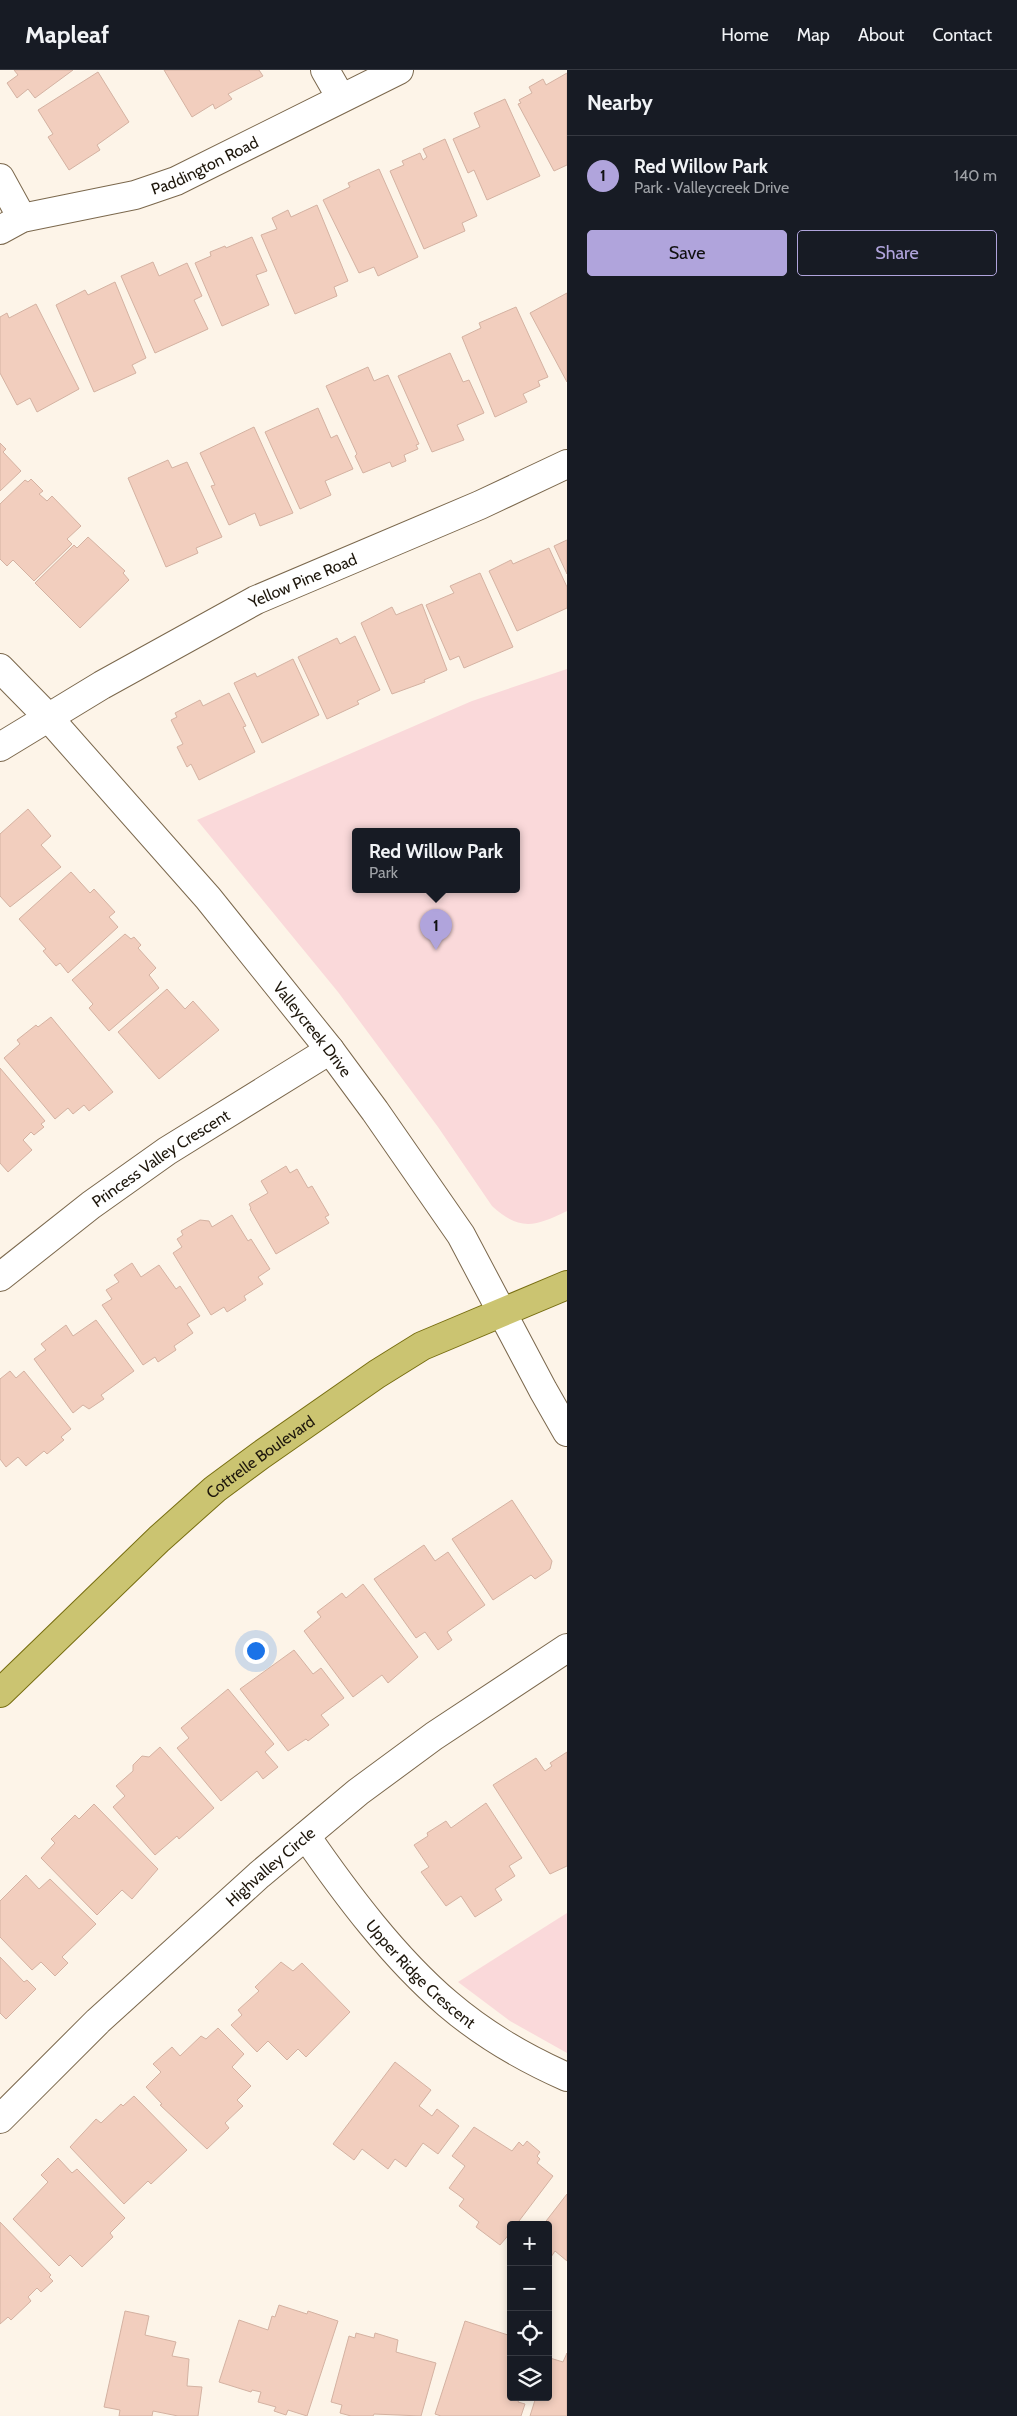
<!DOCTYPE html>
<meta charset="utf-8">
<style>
body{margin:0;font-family:Cabin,sans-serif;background:#242831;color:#f1f3f6}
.controls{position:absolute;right:15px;bottom:15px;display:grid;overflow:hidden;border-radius:5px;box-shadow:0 2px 8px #0003}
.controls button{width:45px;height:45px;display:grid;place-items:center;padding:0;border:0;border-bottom:1px solid #363941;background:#171b24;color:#f1f3f6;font:25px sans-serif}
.you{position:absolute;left:255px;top:1580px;width:18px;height:18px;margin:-12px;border:4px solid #fff;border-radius:50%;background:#1a73e8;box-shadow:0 0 0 8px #1a73e833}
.badge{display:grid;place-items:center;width:32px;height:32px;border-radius:50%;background:#b0a4dc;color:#111;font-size:16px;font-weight:700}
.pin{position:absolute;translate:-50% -41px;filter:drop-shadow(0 1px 2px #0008)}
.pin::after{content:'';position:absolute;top:26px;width:18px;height:15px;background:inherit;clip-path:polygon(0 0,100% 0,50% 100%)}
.popup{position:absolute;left:352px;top:758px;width:168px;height:65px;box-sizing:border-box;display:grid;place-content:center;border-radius:5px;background:#171b24;filter:drop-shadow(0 1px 4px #0005);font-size:16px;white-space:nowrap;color:#9ea1a6}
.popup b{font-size:19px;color:#f1f3f6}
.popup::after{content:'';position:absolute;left:50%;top:100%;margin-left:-10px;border:10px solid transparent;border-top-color:#171b24}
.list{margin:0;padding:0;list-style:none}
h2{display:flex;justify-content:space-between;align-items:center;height:65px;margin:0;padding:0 20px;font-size:21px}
h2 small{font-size:16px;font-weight:400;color:#9ea1a6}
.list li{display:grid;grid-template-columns:32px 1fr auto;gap:15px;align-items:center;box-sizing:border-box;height:80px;padding:0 20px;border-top:1px solid #363941}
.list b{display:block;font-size:19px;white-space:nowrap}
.list p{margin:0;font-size:16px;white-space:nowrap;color:#9ea1a6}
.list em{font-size:16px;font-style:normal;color:#9ea1a6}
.actions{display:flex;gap:10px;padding:15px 20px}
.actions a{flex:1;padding:11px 0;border:1px solid #b0a4dc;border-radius:5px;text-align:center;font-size:18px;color:#b0a4dc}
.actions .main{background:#b0a4dc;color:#111}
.icon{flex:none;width:28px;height:28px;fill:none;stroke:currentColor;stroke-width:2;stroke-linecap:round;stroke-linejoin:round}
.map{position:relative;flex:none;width:567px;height:2346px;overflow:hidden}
header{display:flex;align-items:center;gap:30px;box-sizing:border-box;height:70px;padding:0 25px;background:#171b24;border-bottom:1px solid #363941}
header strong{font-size:24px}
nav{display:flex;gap:28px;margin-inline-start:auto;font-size:18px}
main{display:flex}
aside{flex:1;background:#171b24}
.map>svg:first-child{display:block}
.green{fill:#fad9da;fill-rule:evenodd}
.building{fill:#f2cebe;stroke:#d4b2a2}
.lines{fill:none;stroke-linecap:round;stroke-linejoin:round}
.minor-casing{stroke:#7b684d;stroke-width:30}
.major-casing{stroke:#786e11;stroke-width:30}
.minor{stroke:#fff;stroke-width:28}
.major{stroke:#cbc471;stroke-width:28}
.labels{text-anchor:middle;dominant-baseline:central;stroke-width:4;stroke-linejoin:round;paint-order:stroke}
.street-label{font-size:16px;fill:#1e170c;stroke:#fff}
</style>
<header>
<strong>Mapleaf</strong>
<nav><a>Home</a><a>Map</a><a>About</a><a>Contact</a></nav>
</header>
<main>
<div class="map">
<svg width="567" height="2346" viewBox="0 0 567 2346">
<rect width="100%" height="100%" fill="#fdf4e8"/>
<g class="green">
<path d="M567,599V1141C536,1156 520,1162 492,1136L438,1057L338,922L197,750L472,631ZM356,761H516V819H356Z"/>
<polygon points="567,1843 567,1983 510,1951 458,1912"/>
</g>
<g class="building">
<polygon points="14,0 73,0 35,28 28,19 17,28 7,13 18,5"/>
<polygon points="164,0 259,0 263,6 228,24 232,29 215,39 213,34 192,47"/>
<polygon points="98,2 129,52 97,75 100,80 69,100 48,67 53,64 38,40"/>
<polygon points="567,3 567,95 554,101 518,34 521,33 519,30 532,23 529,17 543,9 546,15"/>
<polygon points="505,29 540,106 487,130 474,100 468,103 453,69 480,57 474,43"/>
<polygon points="445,69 477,146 462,153 465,161 424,179 390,101 404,95 402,91 420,83 423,90 427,87 423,79"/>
<polygon points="379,99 418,187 378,206 374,197 359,203 323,130 350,117 348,113"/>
<polygon points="317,135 348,211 334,217 337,226 295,244 261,165 277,159 272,148 288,140 291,147"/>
<polygon points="252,167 267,201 256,205 269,235 222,256 195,193 211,186 210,182 225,176 226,178"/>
<polygon points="153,192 159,206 187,193 202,226 194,230 208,259 155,283 121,206"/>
<polygon points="115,212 146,288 132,295 136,303 94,322 56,235 85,220 88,225"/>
<polygon points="567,223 567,312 530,243"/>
<polygon points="36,234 79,319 37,342 30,328 17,335 0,303 0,247 7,243 9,248"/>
<polygon points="516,237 548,307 538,311 540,316 523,324 527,332 495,347 462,267 481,258 479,253"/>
<polygon points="450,283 463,312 469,310 484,343 457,355 464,370 432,382 398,306"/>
<polygon points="368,297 374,311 388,305 419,374 416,375 418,379 404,385 406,391 392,397 390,392 363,403 355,386 357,384 326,316"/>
<polygon points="318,338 331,368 337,365 353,399 325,411 331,425 300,439 265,362"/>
<polygon points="254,357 293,443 260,456 255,443 229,455 211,416 215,415 200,383"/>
<polygon points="0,373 6,379 3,382 21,401 0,421"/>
<polygon points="168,390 172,398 187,392 222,467 196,478 198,483 166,497 128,408"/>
<polygon points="31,409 43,421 39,424 47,431 52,426 81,456 67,469 72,474 34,511 13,490 7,496 0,489 0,434 25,410 28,412"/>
<polygon points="88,467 125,501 123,503 129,510 80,558 35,513 74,475 77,478"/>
<polygon points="567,470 567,504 554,476"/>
<polygon points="549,478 567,517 567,538 517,561 489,501 511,490 513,494"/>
<polygon points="480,503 513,577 464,598 459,586 450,590 426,535 454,523 450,516"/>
<polygon points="422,534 447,600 424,610 425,612 392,624 361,553 392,537 396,545"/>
<polygon points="355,566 380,620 357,631 359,634 327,649 298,587 337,568 340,574"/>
<polygon points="293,589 319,645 262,673 234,613 255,603 257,607"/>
<polygon points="229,623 246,656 243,657 255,682 199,710 191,694 187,697 177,677 183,674 171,650 177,647 175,643 200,630 203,636"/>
<polygon points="28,739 51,766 41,775 61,797 10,837 0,826 0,764"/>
<polygon points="71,802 90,823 94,819 115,842 109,847 118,857 68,903 60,893 56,896 43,881 46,879 19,849"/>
<polygon points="125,864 131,869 134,867 141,875 138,878 156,898 149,905 159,918 109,961 89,938 93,934 72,910"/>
<polygon points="167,919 185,939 193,931 219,960 159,1009 118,962"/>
<polygon points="51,947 113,1022 89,1041 84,1035 73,1044 68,1038 55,1049 4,988 20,974 17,970 36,955 38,957"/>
<polygon points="0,998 45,1051 41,1054 44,1057 34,1065 31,1062 23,1070 32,1080 8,1102 0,1093"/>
<polygon points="286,1096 290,1103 297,1099 308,1118 312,1116 329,1145 325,1147 329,1153 276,1184 250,1139 251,1138 249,1134 268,1123 261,1111"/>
<polygon points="232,1145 248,1171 251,1169 270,1199 258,1207 263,1214 244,1226 246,1230 227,1242 224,1237 211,1245 173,1183 182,1177 177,1169 183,1165 181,1161 200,1150 209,1151 212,1157"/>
<polygon points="132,1193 141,1207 159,1195 176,1219 180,1216 200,1246 187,1254 193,1263 174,1276 176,1280 158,1292 155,1287 143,1295 102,1235 112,1229 106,1220 119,1212 114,1205"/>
<polygon points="96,1250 134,1301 101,1325 104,1329 89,1339 83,1335 73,1343 34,1289 46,1280 41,1274 66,1255 73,1266"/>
<polygon points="10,1301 16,1308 24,1301 71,1359 61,1367 64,1370 47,1384 44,1381 26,1396 18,1387 6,1397 0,1389 0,1309"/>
<polygon points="512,1430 552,1491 550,1499 535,1509 531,1505 493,1530 452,1469"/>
<polygon points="424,1475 435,1491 448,1482 485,1535 447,1562 452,1570 438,1580 425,1562 416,1568 374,1509"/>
<polygon points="363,1514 418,1587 388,1613 382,1605 353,1627 304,1561 321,1547 317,1542 342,1523 346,1528"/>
<polygon points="294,1580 313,1604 321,1598 344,1628 321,1645 329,1655 308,1671 306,1669 288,1681 240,1619"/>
<polygon points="228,1619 274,1674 265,1682 278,1697 263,1709 257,1701 221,1731 177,1678 189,1668 181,1658"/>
<polygon points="160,1677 214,1738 179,1769 177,1766 155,1785 113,1737 125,1726 116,1716 133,1701 133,1695 142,1686 149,1687"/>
<polygon points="567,1682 567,1796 550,1804 493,1715 536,1688 545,1701 552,1696 550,1693"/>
<polygon points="486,1733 522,1788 509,1796 515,1806 495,1819 502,1830 475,1847 461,1826 446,1836 421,1802 429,1797 414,1775 428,1766 427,1763 446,1751 451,1758"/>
<polygon points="94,1734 158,1799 132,1829 122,1820 97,1845 41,1788 55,1773 51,1769 75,1745 79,1749"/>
<polygon points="26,1805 39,1819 50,1809 96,1854 62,1887 68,1893 55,1906 41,1892 32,1900 0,1867 0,1831"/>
<polygon points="0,1887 24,1912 27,1910 36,1919 6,1949 0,1943"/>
<polygon points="281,1892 293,1901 302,1893 350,1942 306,1987 298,1979 287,1990 268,1971 257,1982 231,1955 242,1945 238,1940 259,1921 255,1917"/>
<polygon points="218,1958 244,1984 232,1997 251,2016 237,2030 243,2036 225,2053 229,2058 207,2079 160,2035 162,2034 146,2017 161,2002 153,1994 172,1977 180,1986 201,1966 206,1969"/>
<polygon points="395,1992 431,2020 419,2036 432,2046 437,2039 459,2056 438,2084 423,2073 406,2097 395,2089 388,2099 362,2079 354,2090 333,2074"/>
<polygon points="134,2026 187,2080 151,2114 148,2111 124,2134 70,2077 96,2049 101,2053 121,2034 123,2036"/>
<polygon points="474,2057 512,2081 519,2072 523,2076 527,2071 540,2082 537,2086 540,2089 537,2093 553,2106 516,2155 511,2155 511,2162 500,2175 476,2157 479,2152 459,2136 464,2129 449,2118 465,2096 452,2086"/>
<polygon points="58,2088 72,2103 77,2099 125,2148 110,2163 113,2167 82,2197 70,2185 59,2196 13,2149 48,2112 41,2105"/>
<polygon points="567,2124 567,2191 555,2181 551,2187 548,2185 548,2155 543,2155"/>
<polygon points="0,2152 51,2205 49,2207 53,2211 41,2222 37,2218 28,2227 31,2231 11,2250 8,2247 0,2254"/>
<polygon points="279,2235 307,2244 308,2241 338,2251 307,2346 288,2340 286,2345 274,2341 276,2337 258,2332 261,2322 252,2320 251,2322 219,2312 239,2250 268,2260 272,2246 275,2247"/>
<polygon points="125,2241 149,2246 145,2265 176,2272 172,2286 189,2289 187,2316 202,2317 198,2346 178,2346 153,2341 152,2346 119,2346 120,2340 104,2337"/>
<polygon points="465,2251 511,2266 511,2327 520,2327 518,2332 525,2334 521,2346 441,2346 435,2344"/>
<polygon points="356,2263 374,2268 375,2263 398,2270 396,2282 436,2293 421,2346 374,2344 373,2346 351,2346 340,2343 342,2335 331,2332 349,2266 355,2268"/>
<polygon points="567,2283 567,2346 530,2346 536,2327 548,2327 550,2288 563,2292"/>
</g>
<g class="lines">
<g class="minor-casing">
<g id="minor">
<polyline points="325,0 341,28"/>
<polyline points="0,108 22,148"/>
<path id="s1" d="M0,160L22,148L135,125L176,111L399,0"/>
<path id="s2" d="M0,598L48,647L208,828L330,980L375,1041L461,1165L543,1320L567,1362"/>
<path id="s3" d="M0,677L102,615L256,530L480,435L567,394"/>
<path id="s4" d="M0,1207L91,1135L167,1081L330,980"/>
<path id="s5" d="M306,1766C346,1824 394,1888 448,1934C483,1964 524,1988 567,2007"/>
<path id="s6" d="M0,2049L98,1951L259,1805L358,1722L434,1666L567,1578"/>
</g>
</g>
<g class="major-casing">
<g id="major">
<path id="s7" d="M0,1623L159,1469L215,1419L261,1385L377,1304L422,1276L567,1215"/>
</g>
</g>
<use href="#minor" class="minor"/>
<use href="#major" class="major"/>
</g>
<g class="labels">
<g class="street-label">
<text stroke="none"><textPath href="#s1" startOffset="216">Paddington Road</textPath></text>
<text stroke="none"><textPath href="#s3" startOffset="346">Yellow Pine Road</textPath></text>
<text stroke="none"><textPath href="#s2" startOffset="478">Valleycreek Drive</textPath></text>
<text stroke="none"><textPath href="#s4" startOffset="200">Princess Valley Crescent</textPath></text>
<text stroke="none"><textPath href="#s7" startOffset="352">Cottrelle Boulevard</textPath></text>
<text stroke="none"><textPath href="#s6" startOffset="370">Highvalley Circle</textPath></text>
<text stroke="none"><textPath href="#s5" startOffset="180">Upper Ridge Crescent</textPath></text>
</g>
</g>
</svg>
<div class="controls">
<button>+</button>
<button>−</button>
<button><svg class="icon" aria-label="locate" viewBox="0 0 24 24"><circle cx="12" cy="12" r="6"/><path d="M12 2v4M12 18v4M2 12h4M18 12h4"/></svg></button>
<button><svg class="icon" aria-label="layers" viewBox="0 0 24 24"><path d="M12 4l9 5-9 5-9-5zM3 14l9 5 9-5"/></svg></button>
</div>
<div class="you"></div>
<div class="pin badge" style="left:436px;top:880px">1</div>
<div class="popup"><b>Red Willow Park</b>Park</div>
</div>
<aside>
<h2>Nearby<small></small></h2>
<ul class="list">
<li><span class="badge">1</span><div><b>Red Willow Park</b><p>Park · Valleycreek Drive</p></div><em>140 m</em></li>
</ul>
<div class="actions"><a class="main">Save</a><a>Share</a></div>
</aside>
</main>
